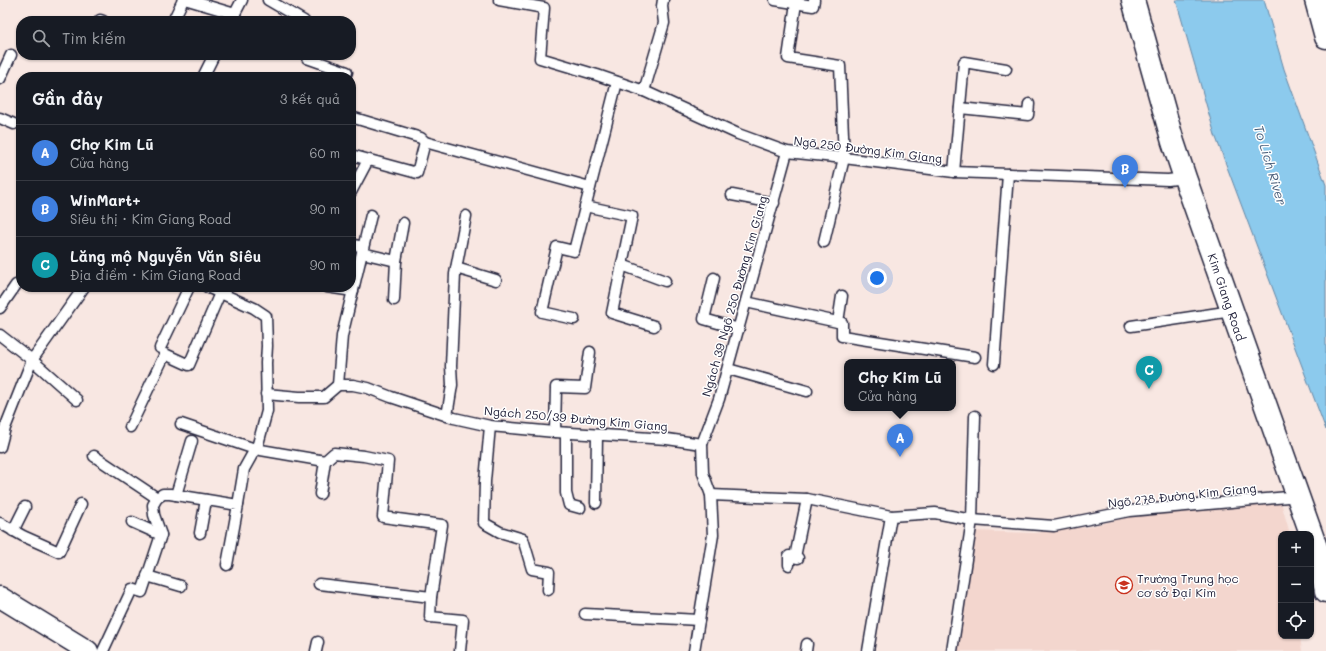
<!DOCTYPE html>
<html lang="vi">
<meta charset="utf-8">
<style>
body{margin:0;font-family:Mali,sans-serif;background:#242831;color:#f1f3f6}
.controls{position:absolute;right:12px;bottom:12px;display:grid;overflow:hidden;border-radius:8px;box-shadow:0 1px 3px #0004}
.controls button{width:36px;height:36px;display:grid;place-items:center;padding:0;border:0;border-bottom:1px solid #363941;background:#171b24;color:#f1f3f6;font:20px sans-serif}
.you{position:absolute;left:877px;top:278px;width:14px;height:14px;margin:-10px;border:3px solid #fff;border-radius:50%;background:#1a73e8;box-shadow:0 0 0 6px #1a73e833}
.badge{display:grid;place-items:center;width:26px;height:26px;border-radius:50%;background:#c8321e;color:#fff;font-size:13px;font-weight:700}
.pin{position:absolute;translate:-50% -33px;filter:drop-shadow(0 1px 2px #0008)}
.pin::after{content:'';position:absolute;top:21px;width:14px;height:12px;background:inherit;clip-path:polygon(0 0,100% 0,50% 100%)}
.popup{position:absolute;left:844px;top:359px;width:112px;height:52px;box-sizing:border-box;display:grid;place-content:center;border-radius:8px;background:#171b24;filter:drop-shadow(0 1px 3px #0005);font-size:13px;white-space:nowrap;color:#9ea1a6}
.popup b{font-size:15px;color:#f1f3f6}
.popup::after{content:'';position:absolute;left:50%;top:100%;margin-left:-8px;border:8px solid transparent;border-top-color:#171b24}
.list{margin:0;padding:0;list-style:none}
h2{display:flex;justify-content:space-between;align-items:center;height:52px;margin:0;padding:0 16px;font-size:17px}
h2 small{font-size:13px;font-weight:400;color:#9ea1a6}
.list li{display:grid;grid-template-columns:26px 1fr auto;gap:12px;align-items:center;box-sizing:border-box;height:56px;padding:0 16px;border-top:1px solid #363941}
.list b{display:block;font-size:15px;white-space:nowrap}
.list p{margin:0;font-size:13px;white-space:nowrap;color:#9ea1a6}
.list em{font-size:13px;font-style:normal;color:#9ea1a6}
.icon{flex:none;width:22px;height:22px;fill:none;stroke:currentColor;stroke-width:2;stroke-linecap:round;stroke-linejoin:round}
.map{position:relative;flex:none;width:1326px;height:651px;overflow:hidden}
.search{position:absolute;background:#171b24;box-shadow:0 1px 3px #0004;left:16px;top:16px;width:340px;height:44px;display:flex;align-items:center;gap:10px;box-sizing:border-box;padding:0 14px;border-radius:16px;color:#9ea1a6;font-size:15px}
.panel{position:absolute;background:#171b24;box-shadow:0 1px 3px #0004;left:16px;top:72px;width:340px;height:220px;border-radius:16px}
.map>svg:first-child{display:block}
.built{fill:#f3d6ce}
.water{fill:#8ccaed;stroke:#6287a6}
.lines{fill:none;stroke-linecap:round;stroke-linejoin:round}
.service-casing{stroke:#22223b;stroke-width:13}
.minor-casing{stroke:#22223b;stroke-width:23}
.secondary-casing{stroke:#22223b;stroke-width:25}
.service{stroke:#fff;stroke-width:10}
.minor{stroke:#fff;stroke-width:20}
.secondary{stroke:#fff;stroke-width:22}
.labels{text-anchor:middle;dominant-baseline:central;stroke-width:3;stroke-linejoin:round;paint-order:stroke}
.street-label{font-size:12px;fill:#22223b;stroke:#fff}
.poi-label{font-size:12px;fill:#22223b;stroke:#fff;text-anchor:start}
.water-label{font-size:13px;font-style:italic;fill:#475d79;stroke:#fff}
</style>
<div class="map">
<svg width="1326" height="651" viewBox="0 0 1326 651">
<rect width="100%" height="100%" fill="#f8e7e2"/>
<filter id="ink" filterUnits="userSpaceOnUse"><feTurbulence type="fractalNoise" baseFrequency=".025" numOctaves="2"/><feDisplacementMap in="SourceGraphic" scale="8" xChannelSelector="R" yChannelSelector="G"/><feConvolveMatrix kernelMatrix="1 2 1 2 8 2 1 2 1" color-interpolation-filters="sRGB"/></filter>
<g filter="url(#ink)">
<polygon class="built" points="1281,502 1290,534 1281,534 1281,636 1300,636 1302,651 957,651 974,531 1034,533 1088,527 1141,514"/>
<polygon class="water" points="1176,0 1264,0 1284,69 1326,185 1326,430 1215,135"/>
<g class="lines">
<g class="service-casing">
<g id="service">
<polyline points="188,0 235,14"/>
<polyline points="268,0 304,21"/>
<polyline points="499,0 544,8 540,58 597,75 644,91 738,134 787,152 844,158 954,172 1168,180 1185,178"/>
<polyline points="775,0 813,6 814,0"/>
<polyline points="796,3 788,58 840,66 844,158 824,242"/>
<polyline points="100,20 103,21"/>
<polyline points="173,21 183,0"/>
<polyline points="231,21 242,0"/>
<polyline points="307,58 347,72 345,77"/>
<polyline points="203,77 214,55"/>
<polyline points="0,79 11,55"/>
<polyline points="644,91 664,23 662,6 663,0"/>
<polyline points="960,108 1028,115 1029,104"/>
<polyline points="351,117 421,138 425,142 590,187"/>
<polyline points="0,118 14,124"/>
<polyline points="351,155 417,173 425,142"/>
<polyline points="954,172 964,62 1006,69"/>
<polyline points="351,192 368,160"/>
<polyline points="732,195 774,203"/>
<polyline points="585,206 632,216 612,313 654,326"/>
<polyline points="351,244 363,247"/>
<polyline points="362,253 396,261"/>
<polyline points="622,265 665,281"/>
<polyline points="456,268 496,280"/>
<polyline points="714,278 704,319 739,329"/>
<polyline points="207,287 254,308 266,316 267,346 266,363 267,411 258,444 244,469 238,505"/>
<polyline points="327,287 353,291"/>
<polyline points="394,300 396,261 403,223"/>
<polyline points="746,302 842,323 842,336 975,357"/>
<polyline points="0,308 16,285"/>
<polyline points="574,319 542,312 557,247 574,251 617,82"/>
<polyline points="838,322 842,296"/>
<polyline points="1131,326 1232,311"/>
<polyline points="0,335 32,360 77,400"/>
<polyline points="160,348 189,287"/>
<polyline points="994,364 1008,174"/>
<polyline points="728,369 807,391"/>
<polyline points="338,385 342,336 371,215"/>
<polyline points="266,394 299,397 324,397 338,385 353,385 368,388 391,397 454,418 490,426 555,432 667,439 702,444"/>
<polyline points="447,416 452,385 451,366 455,274 466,216"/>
<polyline points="181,424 255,449 325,461 320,494"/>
<polyline points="490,426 485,481 484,523 500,532 523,539 532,569 549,572 548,590"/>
<polyline points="130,427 165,354 189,365 220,293"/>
<polyline points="555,432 556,387 585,388 590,352"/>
<polyline points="566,433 566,493 569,505 580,508"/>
<polyline points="0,447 5,428 32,360 84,287"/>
<polyline points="94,456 157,498"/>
<polyline points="325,461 334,453 364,456 388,461 383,517 442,525 431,597 430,617 463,620 460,651"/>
<polyline points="176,495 192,441"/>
<polyline points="711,495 807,499 891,516 935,513 972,520 1054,526 1129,511 1288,497 1298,497"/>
<polyline points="596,503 597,435"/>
<polyline points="132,522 161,535"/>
<polyline points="0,523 23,536 59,552 81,504"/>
<polyline points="13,531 25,507"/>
<polyline points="200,533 206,500"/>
<polyline points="795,557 807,499"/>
<polyline points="789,565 789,556 798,558"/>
<polyline points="147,576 181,586"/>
<polyline points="319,584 431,597"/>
<polyline points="585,614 699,620"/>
<polyline points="103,651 132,589 142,592 161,535 154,515 153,505 157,498 163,494 170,494 238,505 227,565"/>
<polyline points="316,651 318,642"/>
<polyline points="694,651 713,535 711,495 703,473 702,444 719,399 787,152"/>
<polyline points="806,651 807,644"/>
<polyline points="868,651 891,516"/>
<polyline points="952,651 972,520 975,416"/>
</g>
</g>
<g class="minor-casing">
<polyline id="minor" points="0,597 88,651"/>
</g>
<g class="secondary-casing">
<g id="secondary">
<polyline points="1133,0 1173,142 1185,178 1318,553 1326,591"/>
<polyline points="1316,0 1326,37"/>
</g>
</g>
<use href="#service" class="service"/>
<use href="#minor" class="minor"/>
<use href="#secondary" class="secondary"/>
</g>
</g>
<defs>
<g id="school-ring" transform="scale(0.9)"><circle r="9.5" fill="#fff" stroke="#c8321e" stroke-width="1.5"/><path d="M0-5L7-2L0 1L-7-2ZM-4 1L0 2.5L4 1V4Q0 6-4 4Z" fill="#c8321e"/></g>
</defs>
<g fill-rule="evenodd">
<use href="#school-ring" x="1124" y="585"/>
</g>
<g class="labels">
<g class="street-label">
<text transform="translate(868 149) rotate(7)">Ngõ 250 Đường Kim Giang</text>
<text transform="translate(734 296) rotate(-74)">Ngách 39 Ngõ 250 Đường Kim Giang</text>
<text transform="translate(1227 297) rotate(71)">Kim Giang Road</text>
<text transform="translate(576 418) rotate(5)">Ngách 250/39 Đường Kim Giang</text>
<text transform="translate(1182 495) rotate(-6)">Ngõ 278 Đường Kim Giang</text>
</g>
<g class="poi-label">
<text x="1137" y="578">Trường Trung học<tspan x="1137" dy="14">cơ sở Đại Kim</tspan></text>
</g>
<g class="water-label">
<text transform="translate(1271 165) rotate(73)">To Lich River</text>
</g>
</g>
</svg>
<div class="controls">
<button>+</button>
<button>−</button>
<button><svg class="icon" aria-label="locate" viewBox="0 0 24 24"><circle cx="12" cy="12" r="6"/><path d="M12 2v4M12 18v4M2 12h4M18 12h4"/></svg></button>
</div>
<div class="you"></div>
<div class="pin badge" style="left:900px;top:457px;background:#3f7fe0">A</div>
<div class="popup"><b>Chợ Kim Lũ</b>Cửa hàng</div>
<div class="pin badge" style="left:1125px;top:188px;background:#3f7fe0">B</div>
<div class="pin badge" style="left:1149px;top:389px;background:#0f9aa8">C</div>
<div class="search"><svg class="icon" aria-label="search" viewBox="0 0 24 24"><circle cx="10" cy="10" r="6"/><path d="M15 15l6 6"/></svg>Tìm kiếm</div>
<section class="panel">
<h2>Gần đây<small>3 kết quả</small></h2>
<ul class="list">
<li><span class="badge" style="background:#3f7fe0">A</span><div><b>Chợ Kim Lũ</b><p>Cửa hàng</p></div><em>60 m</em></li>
<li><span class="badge" style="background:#3f7fe0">B</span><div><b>WinMart+</b><p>Siêu thị · Kim Giang Road</p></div><em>90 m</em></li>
<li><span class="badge" style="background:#0f9aa8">C</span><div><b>Lăng mộ Nguyễn Văn Siêu</b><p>Địa điểm · Kim Giang Road</p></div><em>90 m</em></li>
</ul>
</section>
</div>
